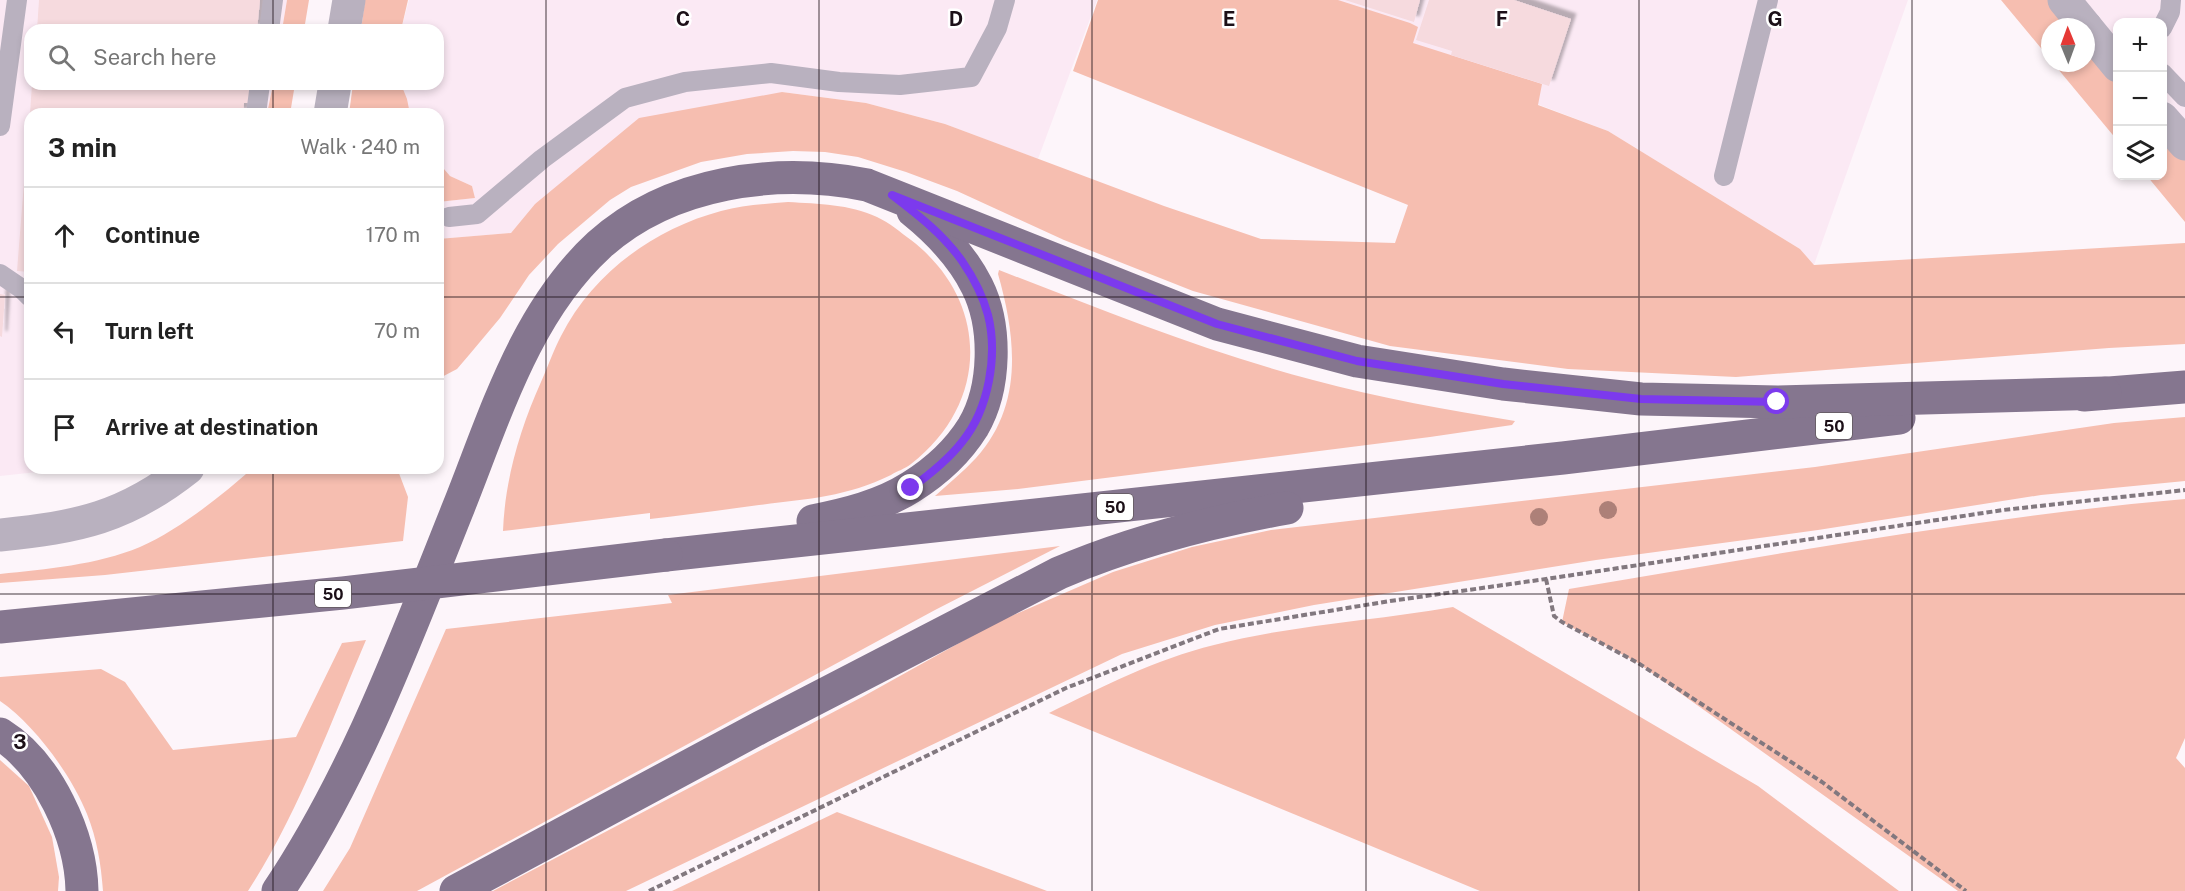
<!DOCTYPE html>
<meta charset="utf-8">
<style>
body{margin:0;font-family:"Public Sans",sans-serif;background:#f6f6f6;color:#222}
.controls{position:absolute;right:18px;top:18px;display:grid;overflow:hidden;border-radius:12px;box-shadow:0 3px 9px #0003}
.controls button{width:54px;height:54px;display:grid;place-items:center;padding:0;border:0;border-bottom:2px solid #e0e0e0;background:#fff;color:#222;font:30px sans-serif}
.compass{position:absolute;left:2041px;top:18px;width:54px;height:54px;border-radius:50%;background:#fff;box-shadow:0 3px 9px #0003;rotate:359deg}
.stop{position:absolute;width:18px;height:18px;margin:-14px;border:4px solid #7c3aed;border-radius:50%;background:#fff}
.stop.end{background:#7c3aed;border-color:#fff;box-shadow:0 2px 6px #0008}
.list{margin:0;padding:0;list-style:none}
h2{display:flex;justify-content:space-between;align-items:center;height:78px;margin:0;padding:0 24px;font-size:26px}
h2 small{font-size:20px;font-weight:400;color:#767676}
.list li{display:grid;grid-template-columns:39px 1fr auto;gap:18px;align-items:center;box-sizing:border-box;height:96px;padding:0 24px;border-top:2px solid #e0e0e0}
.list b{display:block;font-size:22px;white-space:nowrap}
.list em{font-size:20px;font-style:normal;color:#767676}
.icon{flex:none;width:33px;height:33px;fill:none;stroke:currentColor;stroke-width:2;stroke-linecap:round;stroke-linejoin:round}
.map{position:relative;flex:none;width:2185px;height:891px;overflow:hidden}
.search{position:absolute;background:#fff;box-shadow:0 3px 9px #0003;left:24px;top:24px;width:420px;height:66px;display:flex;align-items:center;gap:15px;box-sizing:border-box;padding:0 21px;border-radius:18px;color:#767676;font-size:22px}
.panel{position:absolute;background:#fff;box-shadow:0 3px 9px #0003;left:24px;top:108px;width:420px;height:366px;border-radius:18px}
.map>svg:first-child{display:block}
.built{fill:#fbe9f4}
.green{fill:#f6beb0}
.building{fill:#f6dade;filter:url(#shadow)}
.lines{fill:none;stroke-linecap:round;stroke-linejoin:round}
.path{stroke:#82787f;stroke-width:4;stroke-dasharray:6 3;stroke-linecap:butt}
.lane{stroke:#b9b1bf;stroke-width:20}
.street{stroke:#b9b1bf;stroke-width:33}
.primary{stroke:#85768f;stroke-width:33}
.primary-bridge{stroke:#85768f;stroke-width:33}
.tree{fill:#ad8078}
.route{stroke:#7c3aed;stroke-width:8}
.grid{fill:none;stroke:#1c1018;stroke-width:1.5;stroke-opacity:0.55}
.labels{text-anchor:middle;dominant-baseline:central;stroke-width:5;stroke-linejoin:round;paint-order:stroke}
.shield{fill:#fff;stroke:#60585d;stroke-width:1.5}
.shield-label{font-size:16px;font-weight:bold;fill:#1c1018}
.grid-label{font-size:20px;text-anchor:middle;font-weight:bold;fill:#1c1018;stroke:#fff;stroke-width:5;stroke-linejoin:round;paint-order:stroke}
</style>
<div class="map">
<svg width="2185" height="891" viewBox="0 0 2185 891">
<defs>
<filter id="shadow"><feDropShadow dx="5.5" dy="-5.5" stdDeviation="1.5" flood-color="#0004"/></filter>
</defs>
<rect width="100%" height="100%" fill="#fdf5fa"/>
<g class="built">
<polygon points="0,0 287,0 282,30 30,30 30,84 273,84 267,114 30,114 30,468 75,468 0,476"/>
<polygon points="409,0 1097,0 1038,159 945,124 866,103 782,92 535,204 511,233 438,239 438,202 475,198 472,186 450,176 438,162 438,114 410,114 402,84 438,84 438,30 401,30"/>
<polygon points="1265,0 1908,0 1814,265 1800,249 1608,131"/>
<polygon points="2080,0 2185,0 2185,124 2163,97 2162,22 2118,22 2117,44"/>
</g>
<g class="green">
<polygon points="287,0 309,0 304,30 282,30"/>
<polygon points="365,0 408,0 401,30 361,30"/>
<polygon points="1098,0 1338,0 1410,23 1418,27 1413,43 1542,84 1538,105 1608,131 1800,249 1814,265 2185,243 2185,344 2109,348 1736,377 1568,369 1390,346 1193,291 1064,240 957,191 906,172 858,157 825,152 793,151 747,154 701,162 631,187 610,200 558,244 529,275 500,318 469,355 457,369 438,379 438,239 511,233 535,204 639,118 782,92 866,103 945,124 1164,206 1261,239 1395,243 1408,205 1073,71"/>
<polygon points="2001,0 2051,0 2074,27 2050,27 2050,59"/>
<polygon points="2086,42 2117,80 2117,140 2053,63 2086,63"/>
<polygon points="273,84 295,84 290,114 267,114"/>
<polygon points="353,84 401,84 407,99 410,114 349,114"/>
<polygon points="2163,132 2185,158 2185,222 2147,176 2162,176"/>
<polygon points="438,162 450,176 472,186 475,198 438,202"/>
<path d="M788,202C819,204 849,204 877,217C890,223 900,232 911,240C990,301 990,403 911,464C905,469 897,471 891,475C846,497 807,499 759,505C722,510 686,515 650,519V513L503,531C505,479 520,429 541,382C548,367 553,351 561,336C593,273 654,229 721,211C743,205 766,204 788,202Z"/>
<path d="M999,270C1102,310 1206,352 1313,380C1380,398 1448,410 1515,421L1512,425L1430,437L1018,489L935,496C948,484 963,472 976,458C1024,405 1016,337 998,274Z"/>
<polygon points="2185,417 2185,481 2041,495 1818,530 1596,560 1314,605 1215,625 1122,654 626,891 493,891 864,696 995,623 1113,572 1192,547 1271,530 1815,467 2114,423"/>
<path d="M253,468H397L408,497L403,541L105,575L0,583V574C46,569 97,565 140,547C179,530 221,496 253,468Z"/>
<path d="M2185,499V738L2176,758L2185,768V891H1958L1638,663L1562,622L1569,589C1773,555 1978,517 2185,499Z"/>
<polygon points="1060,546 935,610 417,891 323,891 350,848 446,629 672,603 668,595"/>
<path d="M1453,607L1758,786L1899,891H1480L1049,713C1102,687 1156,659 1214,645C1292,625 1373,621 1453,607Z"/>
<path d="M366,640C330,724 298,814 248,891H103C101,864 97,839 87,814C72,776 34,724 0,701V677L101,669L125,682L173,750L296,737L342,643Z"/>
<polygon points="0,760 29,786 52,837 59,877 58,891 0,891"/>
<polygon points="837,812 1047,891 672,891"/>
</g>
<g class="building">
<polygon points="39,0 260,0 257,30 37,30"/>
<polygon points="1345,0 1420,0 1414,22"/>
<polygon points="1429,0 1514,0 1571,19 1549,86 1451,55 1452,51 1416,40"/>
<polygon points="32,84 239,84 250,85 249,103 244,103 243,114 30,114"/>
<polygon points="28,132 30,132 30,272 17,271"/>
<polygon points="0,294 5,295 2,337 0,336"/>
</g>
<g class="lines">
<g class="path">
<polyline points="1546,579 1554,616 1562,622 1638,663 1822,782 1966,891"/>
<polyline points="649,891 1066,688 1219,629 1390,601 1546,579 2003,510 2185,490"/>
</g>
<g class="lane">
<polyline points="2162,28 2170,12 2171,0"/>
<polyline points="269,30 273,0"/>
<polyline points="2162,73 2185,97"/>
<polyline points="256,114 260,84"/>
<polyline points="0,126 17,0"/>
<polyline points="1724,176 1768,0"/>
<polyline points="449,217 477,214 542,159 625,98 685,82 771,73 839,82 900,85 971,77 997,28 1005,0"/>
<polyline points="0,274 22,289 30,297"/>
</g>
<g class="street">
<polyline points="2064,0 2086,27"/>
<polyline points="2086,27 2118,66"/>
<polyline points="344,30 349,0"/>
<polyline points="330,114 335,84"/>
<polyline points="2162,118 2185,144"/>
<path d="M0,535C78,527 125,518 188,468"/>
</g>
<g class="primary">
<polyline points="2084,395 2185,387"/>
<path d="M813,521C847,514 881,506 911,487C935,472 958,451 973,427C996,388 997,326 977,286C962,256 939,232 913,211"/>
<polyline points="666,555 1563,458 1899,418"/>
<path d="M0,734C48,764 81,836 82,891"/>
<path d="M278,891C357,773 406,638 459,506C495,416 525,313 599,245C670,181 776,167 867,185L1217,324L1357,361L1503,384L1641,399L1777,402L2105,393"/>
<path d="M456,891L761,727L1059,573C1132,542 1208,522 1287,508"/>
</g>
<polyline class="primary-bridge" points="0,627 343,593 666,555"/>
</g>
<g class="tree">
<circle cx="1608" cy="510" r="9"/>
<circle cx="1539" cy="517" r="9"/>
</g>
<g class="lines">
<path class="route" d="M911,488C929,475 948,460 962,442C989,409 998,355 988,315C983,296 973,277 962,261C943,234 918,215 892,195L1217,324L1357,361L1503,384L1641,399L1777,402"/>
</g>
<path class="grid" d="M273,0V30M546,0V891M819,0V891M1092,0V891M1366,0V891M1639,0V891M1912,0V891M273,84V114M0,297H30M438,297H2185M273,468V891M0,594H2185"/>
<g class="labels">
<g class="shield">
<rect x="1816" y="413" width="36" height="26" rx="4.5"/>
<rect x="1097" y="494" width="36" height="26" rx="4.5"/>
<rect x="315" y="581" width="36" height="26" rx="4.5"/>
</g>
<g class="shield-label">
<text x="1834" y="426">50</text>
<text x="1115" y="507">50</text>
<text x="333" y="594">50</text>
</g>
</g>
<g class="grid-label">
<text x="683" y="26">C</text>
<text x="956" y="26">D</text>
<text x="1229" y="26">E</text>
<text x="1502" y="26">F</text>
<text x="1775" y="26">G</text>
<text x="20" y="749">3</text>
</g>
</svg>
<div class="controls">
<button>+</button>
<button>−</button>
<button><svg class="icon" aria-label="layers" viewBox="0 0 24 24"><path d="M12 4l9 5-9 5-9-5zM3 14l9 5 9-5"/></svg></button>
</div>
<svg class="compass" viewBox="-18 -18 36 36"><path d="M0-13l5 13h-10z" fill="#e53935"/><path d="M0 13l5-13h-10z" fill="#767676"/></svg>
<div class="stop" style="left:1777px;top:402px"></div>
<div class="stop end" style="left:911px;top:488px"></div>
<div class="search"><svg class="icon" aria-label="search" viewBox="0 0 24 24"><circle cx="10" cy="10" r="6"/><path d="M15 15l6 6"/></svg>Search here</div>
<section class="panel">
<h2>3 min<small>Walk · 240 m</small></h2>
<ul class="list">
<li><svg class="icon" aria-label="ahead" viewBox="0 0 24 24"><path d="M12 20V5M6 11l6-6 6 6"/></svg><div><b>Continue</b></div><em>170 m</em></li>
<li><svg class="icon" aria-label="left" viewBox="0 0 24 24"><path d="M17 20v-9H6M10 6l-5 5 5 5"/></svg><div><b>Turn left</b></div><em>70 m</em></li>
<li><svg class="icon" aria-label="arrive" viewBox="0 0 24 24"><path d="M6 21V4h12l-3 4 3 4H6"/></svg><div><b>Arrive at destination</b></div></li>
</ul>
</section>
</div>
